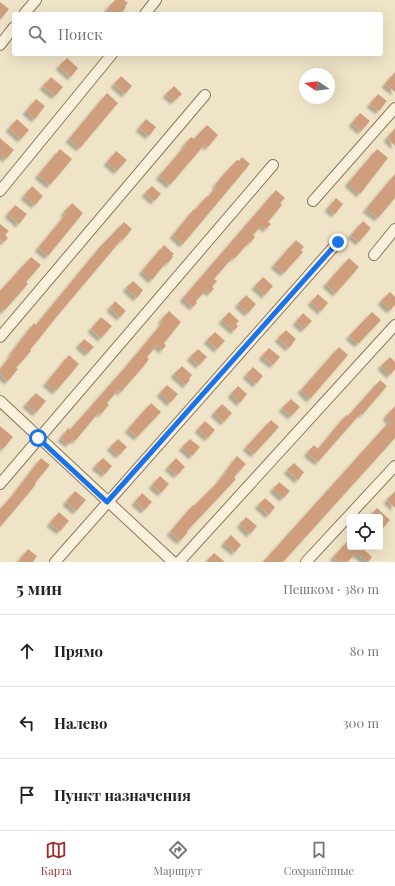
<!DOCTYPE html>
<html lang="ru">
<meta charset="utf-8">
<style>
body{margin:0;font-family:"Playfair Display",serif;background:#f2f2f2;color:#222}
.controls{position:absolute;right:12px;bottom:12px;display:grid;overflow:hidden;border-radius:4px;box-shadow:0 4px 16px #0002}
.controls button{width:36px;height:36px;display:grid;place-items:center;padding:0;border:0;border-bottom:1px solid #e0e0e0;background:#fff;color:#222;font:20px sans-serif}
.compass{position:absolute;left:299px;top:68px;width:36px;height:36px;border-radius:50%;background:#fff;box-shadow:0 4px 16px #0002;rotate:283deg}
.stop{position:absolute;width:12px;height:12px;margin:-9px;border:3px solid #1a73e8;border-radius:50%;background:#fff}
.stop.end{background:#1a73e8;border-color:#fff;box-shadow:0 1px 4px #0008}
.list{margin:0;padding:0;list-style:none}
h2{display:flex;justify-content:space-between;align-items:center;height:52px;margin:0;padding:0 16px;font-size:17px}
h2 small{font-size:13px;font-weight:400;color:#767676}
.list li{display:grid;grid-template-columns:26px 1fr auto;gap:12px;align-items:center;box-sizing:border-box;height:72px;padding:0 16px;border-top:1px solid #e0e0e0}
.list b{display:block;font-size:15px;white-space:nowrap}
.list em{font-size:13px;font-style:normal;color:#767676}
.icon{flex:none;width:22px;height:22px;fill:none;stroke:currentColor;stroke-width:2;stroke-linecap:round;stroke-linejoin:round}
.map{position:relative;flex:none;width:395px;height:562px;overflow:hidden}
.search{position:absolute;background:#fff;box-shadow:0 4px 16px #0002;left:12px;right:12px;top:12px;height:44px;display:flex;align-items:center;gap:10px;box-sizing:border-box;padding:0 14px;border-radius:4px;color:#767676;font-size:15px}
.sheet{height:268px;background:#fff}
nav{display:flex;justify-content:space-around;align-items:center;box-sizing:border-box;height:56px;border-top:1px solid #e0e0e0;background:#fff;font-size:11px;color:#767676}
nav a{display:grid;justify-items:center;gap:2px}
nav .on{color:#9e2a2b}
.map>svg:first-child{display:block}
.building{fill:#cf9f7d;filter:url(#shadow)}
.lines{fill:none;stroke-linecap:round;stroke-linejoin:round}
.minor-casing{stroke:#8d765c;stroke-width:12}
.minor{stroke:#faf1dc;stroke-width:10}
.route{stroke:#1a73e8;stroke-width:5}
</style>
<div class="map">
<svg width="395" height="562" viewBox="0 0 395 562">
<defs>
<filter id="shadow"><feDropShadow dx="-3.5" dy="3.5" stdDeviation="1" flood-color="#0004"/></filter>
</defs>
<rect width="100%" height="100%" fill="#f0e4c8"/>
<g class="building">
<polygon points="115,0 124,0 128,3 125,6 126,7 121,14 114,14 108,8"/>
<polygon points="0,2 9,9 0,20"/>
<polygon points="67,58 78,68 71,77 59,66"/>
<polygon points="395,72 395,92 385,84"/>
<polygon points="121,76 132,86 125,94 114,84"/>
<polygon points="51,77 63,87 55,96 43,86"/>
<polygon points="174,86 182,94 174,101 166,94"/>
<polygon points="107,93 118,103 80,148 69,139"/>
<polygon points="378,94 387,101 379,111 370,104"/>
<polygon points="36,99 45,106 35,119 26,111"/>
<polygon points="360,113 370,121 361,131 352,123"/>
<polygon points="17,119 29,130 21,139 9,128"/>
<polygon points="146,119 156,127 149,136 139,128"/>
<polygon points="207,125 218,135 208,147 205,144 170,185 159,176 185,146 184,145 191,137 194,139"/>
<polygon points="395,128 395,146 387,138"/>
<polygon points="0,138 14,150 6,159 0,154"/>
<polygon points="60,149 72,159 50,185 38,175"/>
<polygon points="377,149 388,158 360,194 348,183"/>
<polygon points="116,151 127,160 117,171 107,162"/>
<polygon points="242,157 250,164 183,244 173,235 194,209 195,210 207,196 208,197 217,186 215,185 225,173 237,160 239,161"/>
<polygon points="395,174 395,198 378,218 366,209"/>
<polygon points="32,186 43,196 35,205 24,196"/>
<polygon points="152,186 161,194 154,201 145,193"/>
<polygon points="276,190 285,198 280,203 282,205 268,222 271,224 266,229 262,225 253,235 255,237 250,243 249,242 235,258 233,257 214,279 217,281 212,287 214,289 210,293 206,290 196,301 197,303 193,307 183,298"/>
<polygon points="336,198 343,204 335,214 328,208"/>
<polygon points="72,203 83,213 48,256 38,248 66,214 64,212"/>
<polygon points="15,205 27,214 19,224 8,214"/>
<polygon points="363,221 371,228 359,242 351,235"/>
<polygon points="124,222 132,229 123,240 122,239 58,315 30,350 31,351 16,368 18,369 8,381 0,374 0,369 12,354 11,353 34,323 36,325 100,247"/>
<polygon points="0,224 9,231 5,235 8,238 4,242 1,240 0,242"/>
<polygon points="296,240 304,247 301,250 303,252 284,273 274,265"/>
<polygon points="164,245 174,254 172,256 173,257 168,263 167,262 164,265 152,280 142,271"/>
<polygon points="31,257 41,265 26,282 28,284 4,311 0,307 0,291"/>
<polygon points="349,258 359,267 336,293 326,284"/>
<polygon points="263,277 273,286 265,295 255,286"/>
<polygon points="133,281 143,290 137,298 126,288"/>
<polygon points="390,292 395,297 395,305 390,310 381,301"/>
<polygon points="318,294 328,303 321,311 311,302"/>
<polygon points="246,295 256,304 248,313 238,304"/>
<polygon points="115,301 126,311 120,317 110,308"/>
<polygon points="169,311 181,322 164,343 166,346 162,350 157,345 147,357 149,359 143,367 121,392 118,390 107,403 109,405 101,414 99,412 75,441 73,439 69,444 61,438 68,428 70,430 129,363 163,322 161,320"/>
<polygon points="229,312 239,321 236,324 238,326 234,331 222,320"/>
<polygon points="372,312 381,320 358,344 349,336"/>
<polygon points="303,313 312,321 304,329 296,322"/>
<polygon points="101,317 112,326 101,338 91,329"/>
<polygon points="286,330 296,339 289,348 278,338"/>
<polygon points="215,332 225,341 217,349 207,340"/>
<polygon points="84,339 94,347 88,353 79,345"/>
<polygon points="339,347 348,355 310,399 301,390"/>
<polygon points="269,348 280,357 273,365 262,356"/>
<polygon points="198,349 207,357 199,365 190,357"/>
<polygon points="69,355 79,364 56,391 46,383"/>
<polygon points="390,357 395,362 395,369 390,375 381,366"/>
<polygon points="182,366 192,375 189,379 190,380 186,385 174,374"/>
<polygon points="253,367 263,376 256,384 246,375"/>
<polygon points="380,380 387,386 362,415 361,413 318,462 307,453 314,445 318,449 346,415 348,416"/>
<polygon points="167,385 178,394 170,403 160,393"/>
<polygon points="238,386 247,394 240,403 231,394"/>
<polygon points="36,393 46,401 36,413 26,404"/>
<polygon points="291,399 300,407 291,416 282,408"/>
<polygon points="151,403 161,412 137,437 128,429"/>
<polygon points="222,404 232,413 224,422 214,413"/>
<polygon points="395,406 395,438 283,562 263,562 390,421 386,416"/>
<polygon points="271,420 279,427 254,454 246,447"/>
<polygon points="205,421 215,430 208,438 198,429"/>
<polygon points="0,426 13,437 3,449 0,446"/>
<polygon points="118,439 127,447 119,455 110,447"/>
<polygon points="190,439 200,447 192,456 182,447"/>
<polygon points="237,456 246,464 234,477 236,479 187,531 188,532 180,541 170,532 193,505 194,506 218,482"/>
<polygon points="41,458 50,465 35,483 36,484 28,494 0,527 0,509 12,496"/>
<polygon points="103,458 112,466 105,474 95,466"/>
<polygon points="176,458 185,467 177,475 168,467"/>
<polygon points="294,463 304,472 298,480 287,470"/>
<polygon points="160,476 169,484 161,493 152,485"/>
<polygon points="279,482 290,491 283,498 273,489"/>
<polygon points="75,491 86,500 76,511 66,502"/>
<polygon points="395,491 395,508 387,500"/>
<polygon points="142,493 152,502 144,510 135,502"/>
<polygon points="265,498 275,507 269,515 258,505"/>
<polygon points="377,508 390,520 380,531 380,517 369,517"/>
<polygon points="59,512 69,521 60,531 50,523"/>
<polygon points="246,517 257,526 250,534 240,524"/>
<polygon points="231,535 241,545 235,552 224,543"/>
<polygon points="350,539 350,547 361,547 372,557 368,562 356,553 347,562 339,562 333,557"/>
<polygon points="28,549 37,556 33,562 18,562"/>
<polygon points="214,553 225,562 206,562"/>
</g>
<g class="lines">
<g class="minor-casing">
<g id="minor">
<polyline points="24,14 36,0"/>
<polyline points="145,14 156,0"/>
<polyline points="0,45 14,27"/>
<polyline points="0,191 112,54"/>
<polyline points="313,201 395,108"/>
<polyline points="374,255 395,229"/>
<polyline points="0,337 205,95"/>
<polyline points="0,401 173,562"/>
<polyline points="0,484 273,165"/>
<polyline points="55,562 338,242"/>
<polyline points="179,562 395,325"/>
<polyline points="306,562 395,466"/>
</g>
</g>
<use href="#minor" class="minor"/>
</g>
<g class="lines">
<polyline class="route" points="38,438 107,502 338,242"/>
</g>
</svg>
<div class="controls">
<button><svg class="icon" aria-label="locate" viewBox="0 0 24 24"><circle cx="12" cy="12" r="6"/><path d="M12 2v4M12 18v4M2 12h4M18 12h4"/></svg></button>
</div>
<svg class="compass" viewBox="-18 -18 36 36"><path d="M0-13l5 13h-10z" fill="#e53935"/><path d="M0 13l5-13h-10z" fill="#767676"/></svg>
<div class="stop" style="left:38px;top:438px"></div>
<div class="stop end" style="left:338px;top:242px"></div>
<div class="search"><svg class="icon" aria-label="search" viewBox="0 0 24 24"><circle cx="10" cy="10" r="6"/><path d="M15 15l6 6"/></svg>Поиск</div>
</div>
<section class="sheet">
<h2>5 мин<small>Пешком · 380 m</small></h2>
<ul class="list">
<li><svg class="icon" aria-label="ahead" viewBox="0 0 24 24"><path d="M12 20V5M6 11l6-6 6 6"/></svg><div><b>Прямо</b></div><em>80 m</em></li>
<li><svg class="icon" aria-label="left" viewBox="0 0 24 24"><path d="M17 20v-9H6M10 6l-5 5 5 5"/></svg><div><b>Налево</b></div><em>300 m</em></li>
<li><svg class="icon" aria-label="arrive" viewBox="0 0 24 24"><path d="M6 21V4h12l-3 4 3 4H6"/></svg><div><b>Пункт назначения</b></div></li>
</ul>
</section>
<nav>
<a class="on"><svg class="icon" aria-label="map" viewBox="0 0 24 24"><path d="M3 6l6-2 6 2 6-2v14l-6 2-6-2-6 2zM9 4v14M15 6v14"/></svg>Карта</a>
<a><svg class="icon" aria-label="directions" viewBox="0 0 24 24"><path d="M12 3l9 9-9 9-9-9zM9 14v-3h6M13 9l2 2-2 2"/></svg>Маршрут</a>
<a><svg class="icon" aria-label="saved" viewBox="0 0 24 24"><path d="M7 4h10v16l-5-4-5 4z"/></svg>Сохранённые</a>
</nav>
